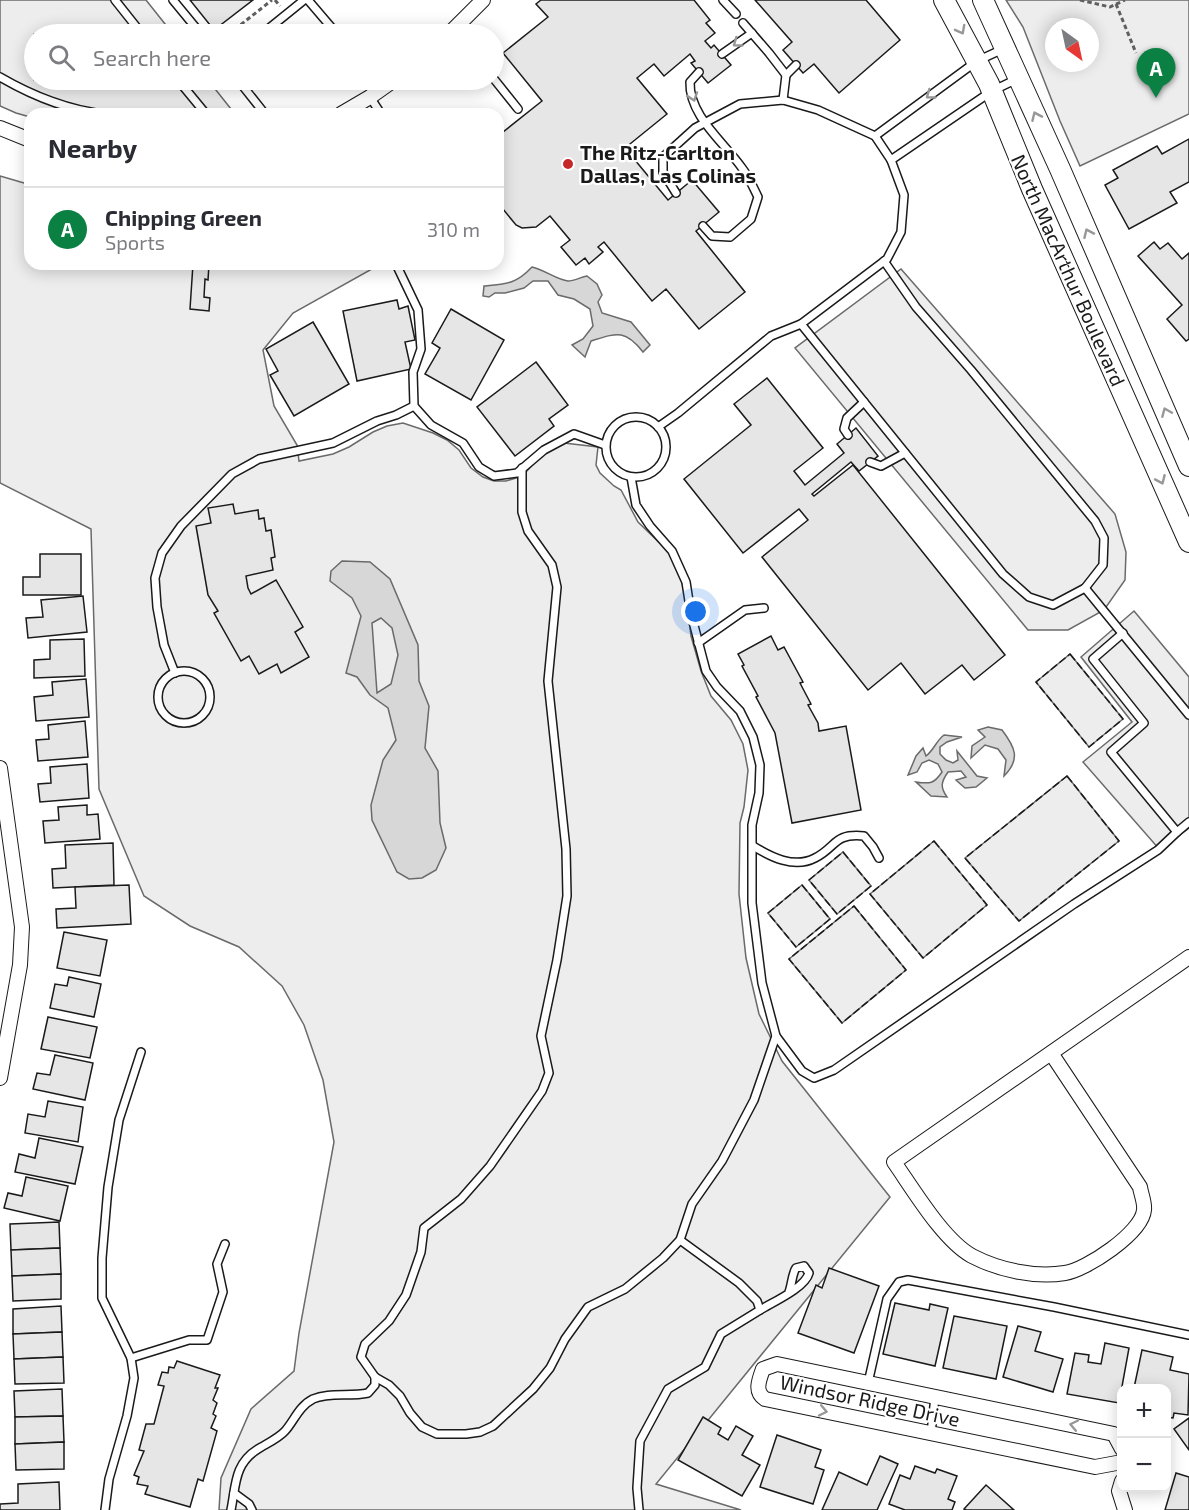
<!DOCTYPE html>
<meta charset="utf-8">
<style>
body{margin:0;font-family:"Exo 2",sans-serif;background:#f2f2f3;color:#2b2b33}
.controls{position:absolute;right:18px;bottom:18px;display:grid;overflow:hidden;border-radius:12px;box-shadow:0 3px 15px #0003}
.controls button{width:54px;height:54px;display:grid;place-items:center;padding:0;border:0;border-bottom:2px solid #e1e1e2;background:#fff;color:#2b2b33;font:30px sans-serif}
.compass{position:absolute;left:1045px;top:18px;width:54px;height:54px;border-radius:50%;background:#fff;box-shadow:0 3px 15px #0003;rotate:147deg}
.you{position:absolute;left:696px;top:612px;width:21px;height:21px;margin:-15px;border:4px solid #fff;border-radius:50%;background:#1a73e8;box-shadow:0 0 0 9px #1a73e833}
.badge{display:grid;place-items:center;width:39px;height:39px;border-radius:50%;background:#0b8043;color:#fff;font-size:20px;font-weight:700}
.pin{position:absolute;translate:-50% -50px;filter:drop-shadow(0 2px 3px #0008)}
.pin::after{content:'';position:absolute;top:32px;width:21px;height:18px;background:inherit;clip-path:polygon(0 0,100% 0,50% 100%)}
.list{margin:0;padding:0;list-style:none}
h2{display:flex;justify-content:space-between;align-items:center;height:78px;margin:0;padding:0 24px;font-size:26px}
h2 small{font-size:20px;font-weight:400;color:#7c7c81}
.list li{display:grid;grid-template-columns:39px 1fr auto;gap:18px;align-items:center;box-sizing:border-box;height:84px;padding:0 24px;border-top:2px solid #e1e1e2}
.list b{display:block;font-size:22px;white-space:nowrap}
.list p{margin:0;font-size:20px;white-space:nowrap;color:#7c7c81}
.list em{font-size:20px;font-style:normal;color:#7c7c81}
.icon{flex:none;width:33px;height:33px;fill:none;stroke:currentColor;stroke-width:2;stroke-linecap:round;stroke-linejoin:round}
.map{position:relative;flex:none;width:1189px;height:1510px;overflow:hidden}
.search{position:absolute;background:#fff;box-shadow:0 3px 15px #0003;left:24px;top:24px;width:480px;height:66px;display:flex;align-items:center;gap:15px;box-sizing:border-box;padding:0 21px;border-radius:33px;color:#7c7c81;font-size:22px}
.panel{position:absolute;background:#fff;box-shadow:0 3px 15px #0003;left:24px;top:108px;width:480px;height:162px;border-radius:18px}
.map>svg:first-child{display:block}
.built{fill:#ededed;stroke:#6a6a6a;stroke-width:1.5;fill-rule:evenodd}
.water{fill:#d7d7d7;stroke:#6a6a6a;stroke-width:1.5;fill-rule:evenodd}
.building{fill:#e6e6e6;stroke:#1a1a1a;stroke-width:1.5}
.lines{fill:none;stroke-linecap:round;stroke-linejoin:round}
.service-casing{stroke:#1a1a1a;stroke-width:10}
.minor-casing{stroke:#1a1a1a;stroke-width:16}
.secondary-casing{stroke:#1a1a1a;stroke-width:22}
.path{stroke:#5f5f5f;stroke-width:3;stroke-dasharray:4.5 3;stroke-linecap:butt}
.service{stroke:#fff;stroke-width:7}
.minor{stroke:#fff;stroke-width:14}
.secondary{stroke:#fff;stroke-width:20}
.fence{stroke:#1a1a1a;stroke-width:1.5;stroke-dasharray:8 3;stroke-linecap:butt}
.oneway{stroke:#989898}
.poi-dot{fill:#c62828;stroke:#fff;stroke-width:2}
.labels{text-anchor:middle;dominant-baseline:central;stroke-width:4.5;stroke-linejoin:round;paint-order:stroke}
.poi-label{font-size:20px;font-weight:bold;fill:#1a1a1a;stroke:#fff;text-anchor:start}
.street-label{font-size:20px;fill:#1a1a1a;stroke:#fff}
</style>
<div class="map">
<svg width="1189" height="1510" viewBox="0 0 1189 1510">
<rect width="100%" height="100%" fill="#fff"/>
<g class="built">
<polygon points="0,0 146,0 173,34 34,34 34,80 208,80 235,114 30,114 30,117 16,113 0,106"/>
<path d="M1006,0H1189V114L1080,166L1060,121L1023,27ZM1054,27H1090V63H1054Z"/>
<polygon points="0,176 24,183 30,183 30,264 375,264 372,269 293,313 263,350 274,406 297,445 299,461 333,454 349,447 373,432 387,426 403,423 433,433 447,440 459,450 471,468 483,477 494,481 506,481 516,478 527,471 544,452 564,443 598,447 596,465 600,473 614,486 621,490 638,522 671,554 680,575 686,597 691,636 701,671 711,696 731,720 743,744 748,770 744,807 740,823 739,894 746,958 759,1014 782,1061 890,1197 656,1484 741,1510 219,1510 221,1478 251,1409 294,1371 299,1333 334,1142 323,1080 304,1025 282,986 239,947 190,926 144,896 99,789 91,529 0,483"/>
<polygon points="901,269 1115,514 1126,552 1125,580 1104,610 1068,630 1028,630 795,348"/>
<polygon points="1134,611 1189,677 1189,828 1160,850 1083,762 1132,722 1081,657"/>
<polygon points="1070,654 1123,719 1089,747 1036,682"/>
<polygon points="1067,776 1119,841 1019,921 965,858"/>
<polygon points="934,841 987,905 923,958 870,894"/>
<polygon points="843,852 871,886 837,914 809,880"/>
<polygon points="802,885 830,919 796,947 768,913"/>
<polygon points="854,906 906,970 842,1023 789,959"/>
</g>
<g class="water">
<path d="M532,267C545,270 557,280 568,281C574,281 581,277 587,276L597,284L602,295L598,302L602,313L631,322L650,345L643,352C625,329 617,333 591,341L585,357L572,345L583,339L593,326L590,309L574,299L558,295L548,281H533L524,288L505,293H495L489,297L483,296L484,286C507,284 516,284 532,267Z"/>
<path d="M342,561L370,562L390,579L418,645L419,681L429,706L425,748L438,771L440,823L446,848L436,870L422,878L409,879L397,872L372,820L371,805L383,760L396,740L388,708L370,695L357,677L346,673L361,616L352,598L330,581L331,571ZM381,618L392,628L398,655L391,684L377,693L372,623Z"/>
<path d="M988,727L1002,730C1015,747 1021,759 1004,776L1006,760L998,749L985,745L971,758L972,746L985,737L978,730Z"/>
<path d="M944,735L962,737L947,742L940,747V754L946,760L953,763L958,760L957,751L977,776L987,778L976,787L965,788L956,780L966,777L961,771L948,772C941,782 940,787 947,797L931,796L916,782C930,784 934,784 942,772L938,764L929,760L922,763L917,772L908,775L916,756L923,748L926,756C934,750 936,741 944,735Z"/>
</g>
<g class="building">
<polygon points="190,0 253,0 214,30"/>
<polygon points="541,0 694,0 710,20 706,23 715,33 705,41 711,48 714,45 731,65 708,83 691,63 695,61 690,54 664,76 654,64 637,78 667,114 625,148 668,200 692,180 719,212 696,231 745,292 699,329 666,289 652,301 604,242 598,247 603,252 589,264 585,258 576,265 561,247 570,240 550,216 536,227 522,228 516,225 498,203 498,136 542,101 503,53 548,17 536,4"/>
<polygon points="755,0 866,0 900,40 839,93 814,64 803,73 783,50 792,42"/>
<polygon points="1189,139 1189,182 1170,192 1177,203 1129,229 1105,185 1118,178 1113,170 1157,146 1162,154"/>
<polygon points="1154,242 1160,249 1168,243 1182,259 1189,253 1189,339 1186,341 1167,319 1182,305 1138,256"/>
<polygon points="193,264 209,264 208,280 205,279 204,297 210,298 209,311 190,309"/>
<polygon points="397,300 399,309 408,306 415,340 405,342 411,369 357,381 343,311"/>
<polygon points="451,309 504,340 471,400 425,374 440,348 432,343"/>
<polygon points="313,322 349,384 294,416 270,375 278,371 266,349"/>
<polygon points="536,362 568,405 549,419 554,426 515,456 477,407"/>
<polygon points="767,378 823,448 794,471 805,485 844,453 837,444 856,428 878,456 859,471 851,462 812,494 814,496 853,465 1005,655 974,680 962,665 925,694 901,663 868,690 762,557 808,520 799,509 743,553 684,479 751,425 734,404"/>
<polygon points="233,504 235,514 258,510 259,519 264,518 266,531 271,530 275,557 271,558 273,570 246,576 248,588 251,594 276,580 303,627 295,632 309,657 281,673 277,664 259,674 249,656 241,661 214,613 218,611 208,595 196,526 211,523 208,508"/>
<polygon points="40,554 81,554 81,595 23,595 23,577 40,577"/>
<polygon points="83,596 87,632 28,638 26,618 43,617 41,600"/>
<polygon points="771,636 778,650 784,647 803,682 800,683 811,704 808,705 818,723 819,731 846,726 861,810 792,823 775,733 756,697 758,696 742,666 744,665 738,654"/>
<polygon points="84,639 85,676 34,678 34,660 50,659 50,640"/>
<polygon points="86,679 89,717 36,721 34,697 53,695 52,682"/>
<polygon points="85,721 88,757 38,761 36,740 49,739 48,725"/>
<polygon points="87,764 89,798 40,802 38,784 51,783 50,767"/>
<polygon points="87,805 87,815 98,814 100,839 45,843 43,821 59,820 58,807"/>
<polygon points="113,843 114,885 53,888 52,869 66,868 65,845"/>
<polygon points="129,885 131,924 57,928 56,909 76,908 75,887"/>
<polygon points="64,932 107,940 100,976 57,968"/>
<polygon points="69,977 101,984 94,1017 50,1008 55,984 67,986"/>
<polygon points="48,1017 97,1027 90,1058 41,1049"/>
<polygon points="55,1055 93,1063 85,1100 33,1089 37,1073 50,1075"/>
<polygon points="48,1101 83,1107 78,1142 25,1133 28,1114 45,1117"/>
<polygon points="39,1138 83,1147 75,1184 15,1172 19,1154 35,1158"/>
<polygon points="26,1177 68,1186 60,1221 4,1208 8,1193 22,1196"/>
<polygon points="59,1222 60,1248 11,1250 10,1224"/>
<polygon points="60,1248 61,1274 12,1276 11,1250"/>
<polygon points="829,1268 879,1286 854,1353 798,1333 816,1285 822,1288"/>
<polygon points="61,1274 61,1299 13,1301 12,1276"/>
<polygon points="895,1303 929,1310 930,1304 948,1308 935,1366 883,1354"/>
<polygon points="61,1306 62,1332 13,1334 13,1309"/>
<polygon points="954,1316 1007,1326 996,1379 943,1368"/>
<polygon points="1018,1326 1041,1332 1035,1351 1063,1359 1053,1392 1003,1377"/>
<polygon points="62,1332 63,1357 14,1359 13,1334"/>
<polygon points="1105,1343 1129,1348 1119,1403 1067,1394 1075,1353 1089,1355 1088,1362 1101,1364"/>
<polygon points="1142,1350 1173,1357 1170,1370 1189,1374 1188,1415 1174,1413 1173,1418 1166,1417 1166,1388 1134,1388"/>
<polygon points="63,1357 64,1383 15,1384 14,1359"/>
<polygon points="177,1361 220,1375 215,1388 218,1388 213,1400 217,1403 213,1414 216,1416 211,1428 217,1431 203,1481 198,1479 190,1507 145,1494 148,1486 137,1484 139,1477 134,1475 144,1451 139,1450 146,1424 154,1424 164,1386 158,1385 162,1372 168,1373 169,1367 174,1368"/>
<polygon points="62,1389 63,1416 15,1417 14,1391"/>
<polygon points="63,1416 64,1442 15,1444 15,1417"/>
<polygon points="703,1417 721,1428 718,1434 728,1440 736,1426 753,1436 742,1455 760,1465 742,1496 678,1460"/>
<polygon points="1189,1418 1189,1450 1174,1429"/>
<polygon points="777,1435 821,1450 815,1467 824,1470 813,1504 760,1487"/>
<polygon points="64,1442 64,1469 16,1470 15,1444"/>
<polygon points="880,1456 898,1464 877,1510 822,1510 839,1472 867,1485"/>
<polygon points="915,1466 935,1473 937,1469 957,1476 948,1499 955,1502 952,1510 905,1510 889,1504 900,1475 910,1479"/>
<polygon points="1176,1473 1189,1477 1189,1510 1165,1510"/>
<polygon points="59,1482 60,1510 0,1510 0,1504 18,1503 18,1484"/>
<polygon points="986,1485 1014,1510 966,1510 964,1509"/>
</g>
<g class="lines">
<g class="service-casing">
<g id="service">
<polyline points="115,0 142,34"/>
<polyline points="173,0 201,34"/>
<polyline points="308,0 337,34"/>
<polyline points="723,0 736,14"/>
<polyline points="743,23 769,53 786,75 783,100"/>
<polyline points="262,34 304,0"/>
<polyline points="722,54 752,33"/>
<path d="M699,72L690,82C689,116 724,142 742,168C749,177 753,187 758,197L751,219L730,237L712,236L703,226"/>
<polyline points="786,75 796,65"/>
<path d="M0,77C31,95 70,111 106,114"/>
<polyline points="494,79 518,109"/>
<polyline points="178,80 206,114"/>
<polyline points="238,80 265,114"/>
<polyline points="370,97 381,114"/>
<polyline points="875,136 977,61 1003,49"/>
<polyline points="891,160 992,91 1017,79"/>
<polyline points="396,264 418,310 421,349 413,372 414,406 431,425 463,443 479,467 494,476 517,473 544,450 574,434 605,445"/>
<polyline points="801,324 1003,574 1029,597 1053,605 1085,588 1103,565 1104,538 1095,521 971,370 916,307 884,261"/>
<circle cx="636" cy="447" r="30"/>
<polyline points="658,427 678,413 771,336 801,324 887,259 901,232 904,195 891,160 875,136 818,110 783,100 740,104 695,128 663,157 663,172 676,193"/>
<polyline points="848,435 844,429 847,418 864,402"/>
<polyline points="870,462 881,466 905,453"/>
<polyline points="522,468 522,512 528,531 552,565 557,587 548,681 566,849 567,896 557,960 541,1036 549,1073 542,1091 490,1166 461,1199 424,1228 421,1252 406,1295 389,1321 365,1344 361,1357 375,1377 389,1385 400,1396 410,1413 422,1427 437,1434 466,1434 480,1432 493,1426 533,1389 550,1368 565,1339 588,1307 625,1289 663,1258 680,1240 692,1204 722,1161 754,1100 776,1036"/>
<polyline points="631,477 636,505 650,526 672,551 686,582 691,614 706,671 717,687 740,711 753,737 760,765 759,793 752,825 752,903 762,983 776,1036 802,1071 814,1078 834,1070 1074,904 1158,850 1177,832"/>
<polyline points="1085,588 1189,715"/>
<polyline points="1123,633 1093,659 1144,723 1111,752 1177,832 1189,822"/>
<polyline points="698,643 745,610 764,608"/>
<circle cx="184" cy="697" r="26"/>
<polyline points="175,673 164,645 157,607 155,578 162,553 181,526 232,474 259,459 333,443 377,421 396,415 414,406"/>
<path d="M753,846C771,857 794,869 815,858C837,847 833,833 864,836L873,847L879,858"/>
<path d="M760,1310C773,1302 805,1288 809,1273L804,1266L796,1268C792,1274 792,1284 789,1292"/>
<polyline points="131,1358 189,1340 207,1340 223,1292 217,1264 225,1244"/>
<polyline points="868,1383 887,1299 899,1282 908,1280 1054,1307 1189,1335"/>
<polyline points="931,1433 935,1397"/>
<polyline points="234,1493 249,1504 252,1510"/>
<polyline points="105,1510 109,1479 127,1416 134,1378 131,1358 102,1298 102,1258 108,1187 119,1120 141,1052"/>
<path d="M231,1510C236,1485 234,1464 258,1449C266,1444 279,1438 285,1431C294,1421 299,1406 313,1399C329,1392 350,1397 368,1393L375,1385V1377"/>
<polyline points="639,1510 637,1488 640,1441 668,1389 705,1367 721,1334 760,1310 757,1301 739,1283 680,1240"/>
</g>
</g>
<g class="minor-casing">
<g id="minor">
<polyline points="449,34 483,0"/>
<polyline points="341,114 370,97 394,80"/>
<polyline points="0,128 30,140"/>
<polyline points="0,768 22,927 20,965 0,1078"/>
<path d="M1051,1053L1140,1187C1141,1194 1145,1203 1144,1210C1142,1233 1086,1270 1065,1273C1035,1278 999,1270 972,1256C943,1240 913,1189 894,1162L1189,957"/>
<path d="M1122,1449L1114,1434L777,1364L763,1369C759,1380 754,1392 765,1399L1095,1467L1122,1462"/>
<polyline points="1122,1481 1119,1491 1125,1510"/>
</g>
</g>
<g class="secondary-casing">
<g id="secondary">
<polyline points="944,0 989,84 1032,189 1189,542"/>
<polyline points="983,0 1060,169 1189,466"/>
</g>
</g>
<g class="path">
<polyline points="275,0 280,6"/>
<polyline points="1080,0 1110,7 1125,0"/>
<polyline points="1116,4 1136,53"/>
<polyline points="229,34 272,0"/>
</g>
<use href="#service" class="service"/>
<use href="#minor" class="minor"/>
<use href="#secondary" class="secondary"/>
<g class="fence">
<polygon points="1070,654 1123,719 1089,747 1036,682"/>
<polygon points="1067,776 1119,841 1019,921 965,858"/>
<polygon points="934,841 987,905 923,958 870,894"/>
<polygon points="843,852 871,886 837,914 809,880"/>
<polygon points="802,885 830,919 796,947 768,913"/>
<polygon points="854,906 906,970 842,1023 789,959"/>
</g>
</g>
<defs><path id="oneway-chevron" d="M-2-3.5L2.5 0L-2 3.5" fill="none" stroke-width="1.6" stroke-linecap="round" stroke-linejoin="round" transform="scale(1.5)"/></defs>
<g class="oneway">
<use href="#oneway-chevron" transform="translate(961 30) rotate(62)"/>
<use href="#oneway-chevron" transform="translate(737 43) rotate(144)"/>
<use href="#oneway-chevron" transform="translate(930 95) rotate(144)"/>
<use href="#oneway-chevron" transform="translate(693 97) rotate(71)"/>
<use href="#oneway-chevron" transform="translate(1036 116) rotate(-114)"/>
<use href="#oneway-chevron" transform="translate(1088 233) rotate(-114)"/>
<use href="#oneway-chevron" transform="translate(1166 412) rotate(-113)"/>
<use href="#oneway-chevron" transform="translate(1161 480) rotate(66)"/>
<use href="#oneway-chevron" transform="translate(823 1411) rotate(12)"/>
<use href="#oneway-chevron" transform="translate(1074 1425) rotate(-168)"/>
</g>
<circle class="poi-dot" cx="568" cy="164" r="6"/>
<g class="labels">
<g class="poi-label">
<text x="580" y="152">The Ritz-Carlton<tspan x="580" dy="23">Dallas, Las Colinas</tspan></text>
</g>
<g class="street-label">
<text transform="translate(1069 270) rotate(66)">North MacArthur Boulevard</text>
<text transform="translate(870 1400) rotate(12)">Windsor Ridge Drive</text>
</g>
</g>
</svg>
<div class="controls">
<button>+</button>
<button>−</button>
</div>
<svg class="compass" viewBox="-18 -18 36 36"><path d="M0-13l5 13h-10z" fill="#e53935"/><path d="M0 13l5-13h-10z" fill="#7c7c81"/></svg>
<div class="you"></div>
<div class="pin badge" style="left:1156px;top:98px">A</div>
<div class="search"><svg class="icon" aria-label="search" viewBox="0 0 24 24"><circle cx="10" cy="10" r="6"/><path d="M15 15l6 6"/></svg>Search here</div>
<section class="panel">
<h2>Nearby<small></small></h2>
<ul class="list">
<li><span class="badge">A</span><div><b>Chipping Green</b><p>Sports</p></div><em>310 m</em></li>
</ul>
</section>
</div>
